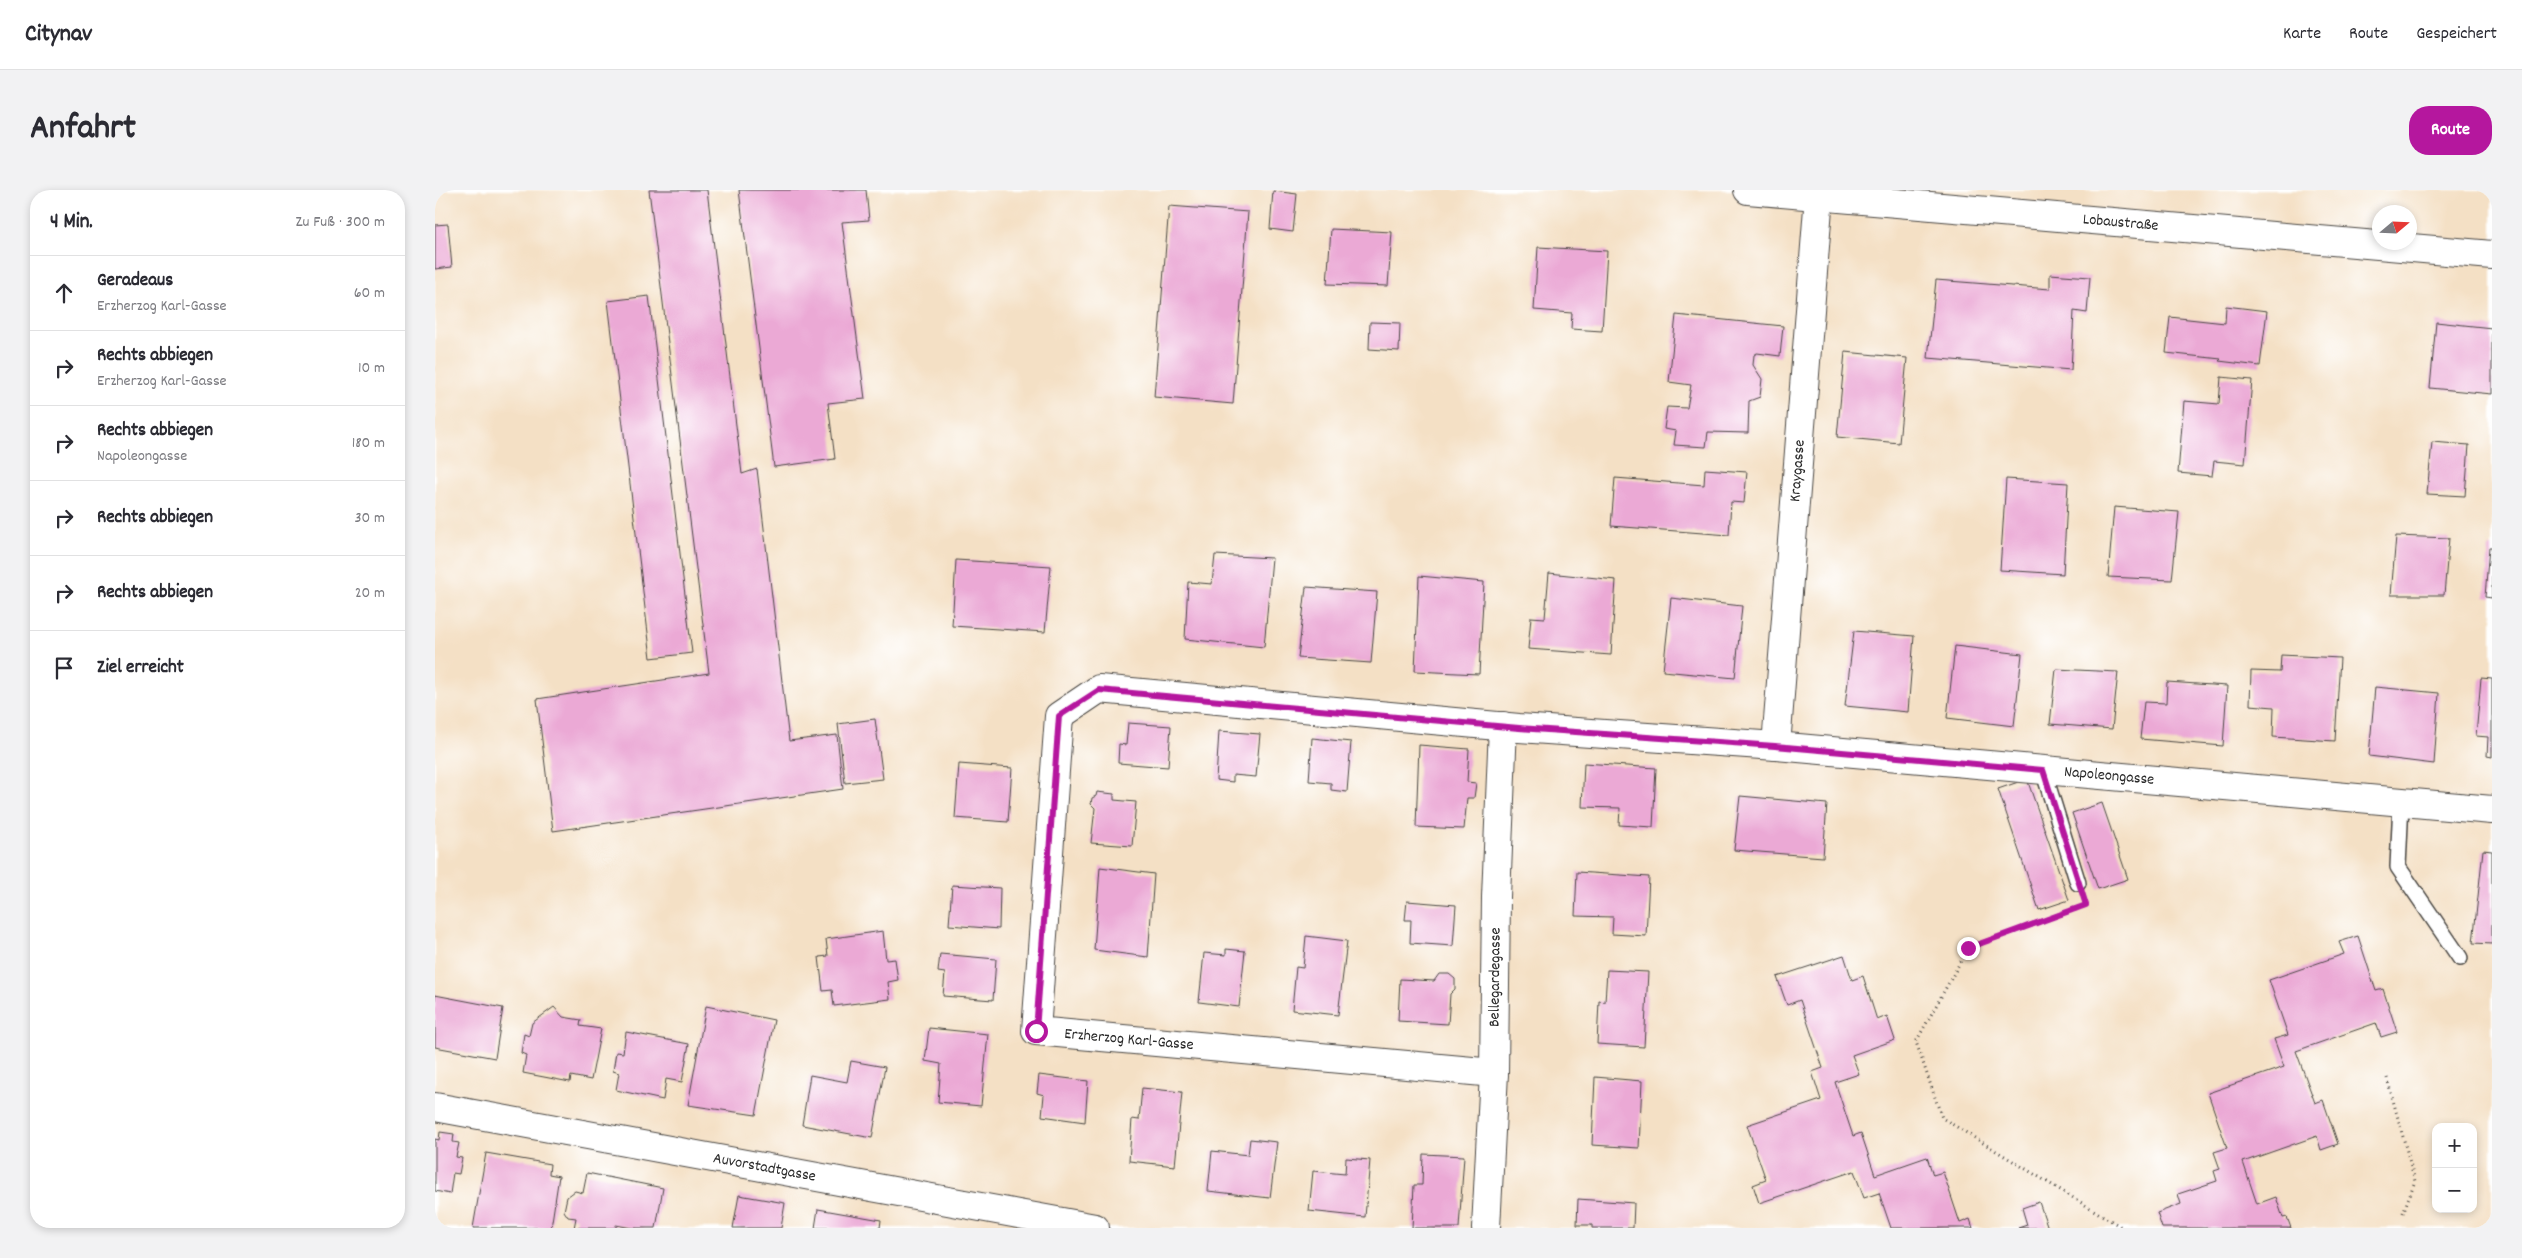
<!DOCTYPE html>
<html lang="de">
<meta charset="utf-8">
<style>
body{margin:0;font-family:Dekko,sans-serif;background:#f2f2f3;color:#2b2b33}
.controls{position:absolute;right:15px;bottom:15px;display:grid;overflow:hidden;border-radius:10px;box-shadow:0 2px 8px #0003}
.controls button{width:45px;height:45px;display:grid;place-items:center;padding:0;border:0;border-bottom:1px solid #e1e1e2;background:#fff;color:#2b2b33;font:25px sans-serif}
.compass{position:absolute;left:1937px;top:15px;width:45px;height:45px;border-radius:50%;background:#fff;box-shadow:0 2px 8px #0003;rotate:71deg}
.stop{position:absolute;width:15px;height:15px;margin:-11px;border:4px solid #b5179e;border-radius:50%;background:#fff}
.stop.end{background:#b5179e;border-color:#fff;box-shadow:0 1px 5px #0008}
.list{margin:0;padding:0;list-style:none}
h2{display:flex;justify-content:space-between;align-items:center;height:65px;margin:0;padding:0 20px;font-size:21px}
h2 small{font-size:16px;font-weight:400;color:#7c7c81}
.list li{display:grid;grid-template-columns:32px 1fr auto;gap:15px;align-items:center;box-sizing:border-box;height:75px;padding:0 20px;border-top:1px solid #e1e1e2}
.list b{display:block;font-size:19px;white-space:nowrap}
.list p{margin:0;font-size:16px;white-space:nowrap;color:#7c7c81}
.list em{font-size:16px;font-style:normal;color:#7c7c81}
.icon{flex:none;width:28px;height:28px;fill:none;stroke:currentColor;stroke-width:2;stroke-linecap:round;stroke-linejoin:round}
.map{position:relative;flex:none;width:2057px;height:1038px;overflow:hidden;border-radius:20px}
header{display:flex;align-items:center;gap:30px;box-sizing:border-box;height:70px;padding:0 25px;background:#fff;border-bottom:1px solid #e1e1e2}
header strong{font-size:24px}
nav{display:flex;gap:28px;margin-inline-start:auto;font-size:18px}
.intro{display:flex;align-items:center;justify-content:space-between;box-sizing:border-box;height:120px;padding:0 30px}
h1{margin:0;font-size:35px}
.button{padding:12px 22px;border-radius:20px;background:#b5179e;color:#fff;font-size:18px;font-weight:700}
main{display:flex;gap:30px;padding:0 30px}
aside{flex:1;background:#fff;border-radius:20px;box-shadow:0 2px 8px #0003}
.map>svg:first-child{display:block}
.building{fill:#eba9d5}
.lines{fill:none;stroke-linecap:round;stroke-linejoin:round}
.lane-casing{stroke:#494642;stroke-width:18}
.street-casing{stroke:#494642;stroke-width:30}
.path{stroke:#494642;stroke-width:3;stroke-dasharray:1 4;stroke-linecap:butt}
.lane{stroke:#fff;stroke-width:15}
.street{stroke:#fff;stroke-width:28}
.route{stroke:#b5179e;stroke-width:6}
.labels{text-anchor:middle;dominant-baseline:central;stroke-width:4;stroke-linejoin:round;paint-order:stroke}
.street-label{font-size:16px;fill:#2b2b2b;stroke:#fff}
</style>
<header>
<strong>Citynav</strong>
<nav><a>Karte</a><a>Route</a><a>Gespeichert</a></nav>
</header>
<div class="intro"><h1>Anfahrt</h1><a class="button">Route</a></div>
<main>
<aside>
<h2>4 Min.<small>Zu Fuß · 300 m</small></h2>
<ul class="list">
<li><svg class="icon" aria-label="ahead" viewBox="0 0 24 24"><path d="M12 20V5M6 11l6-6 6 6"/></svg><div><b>Geradeaus</b><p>Erzherzog Karl-Gasse</p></div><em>60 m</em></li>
<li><svg class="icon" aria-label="right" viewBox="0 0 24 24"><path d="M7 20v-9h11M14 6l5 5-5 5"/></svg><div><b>Rechts abbiegen</b><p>Erzherzog Karl-Gasse</p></div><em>10 m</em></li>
<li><svg class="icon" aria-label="right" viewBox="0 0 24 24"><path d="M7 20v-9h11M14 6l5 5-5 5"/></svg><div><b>Rechts abbiegen</b><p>Napoleongasse</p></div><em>180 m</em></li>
<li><svg class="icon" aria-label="right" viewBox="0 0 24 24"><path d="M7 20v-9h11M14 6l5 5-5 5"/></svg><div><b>Rechts abbiegen</b></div><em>30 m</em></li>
<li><svg class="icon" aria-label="right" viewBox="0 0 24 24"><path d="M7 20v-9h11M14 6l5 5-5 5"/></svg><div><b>Rechts abbiegen</b></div><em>20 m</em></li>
<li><svg class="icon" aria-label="arrive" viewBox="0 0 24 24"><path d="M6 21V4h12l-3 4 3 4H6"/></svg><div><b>Ziel erreicht</b></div></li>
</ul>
</aside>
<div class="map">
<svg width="2057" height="1038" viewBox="0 0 2057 1038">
<rect width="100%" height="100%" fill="#fff"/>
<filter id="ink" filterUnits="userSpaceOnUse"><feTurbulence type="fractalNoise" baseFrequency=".02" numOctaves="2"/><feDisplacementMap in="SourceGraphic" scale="10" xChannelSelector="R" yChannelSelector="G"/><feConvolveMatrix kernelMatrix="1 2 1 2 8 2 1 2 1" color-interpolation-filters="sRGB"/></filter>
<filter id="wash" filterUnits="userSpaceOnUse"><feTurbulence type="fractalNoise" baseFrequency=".0096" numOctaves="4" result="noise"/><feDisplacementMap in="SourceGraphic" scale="20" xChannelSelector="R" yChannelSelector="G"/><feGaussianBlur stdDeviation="1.12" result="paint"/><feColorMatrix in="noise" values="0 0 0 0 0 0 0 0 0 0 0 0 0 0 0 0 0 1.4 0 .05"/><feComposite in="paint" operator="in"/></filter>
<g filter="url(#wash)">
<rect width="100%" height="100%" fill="#f4e0c5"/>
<g id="blocks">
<g class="building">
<polygon points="214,0 272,0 307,284 322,279 354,551 402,545 408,599 118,641 102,509 274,483"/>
<polygon points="304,0 431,0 434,30 407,32 430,209 393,213 400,269 339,277"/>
<polygon points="838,1 862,4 858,42 835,39"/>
<polygon points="734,16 813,22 798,214 719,207"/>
<polygon points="13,34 17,77 0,79 0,35"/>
<polygon points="896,39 957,42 953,96 892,94"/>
<polygon points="1103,57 1172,61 1167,141 1136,139 1137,123 1099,120"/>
<polygon points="1615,84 1655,87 1652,123 1639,121 1636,180 1493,168 1501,90 1615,99"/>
<polygon points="214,106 257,463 216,468 173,111"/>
<polygon points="1791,116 1832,121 1825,176 1784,171 1786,169 1731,163 1735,127 1790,133"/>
<polygon points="1241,125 1348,136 1345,166 1322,163 1319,165 1318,175 1327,189 1325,207 1314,211 1313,243 1273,242 1271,257 1239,255 1241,241 1229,239 1232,217 1252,218 1256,195 1234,192"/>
<polygon points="935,132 965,133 964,161 934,159"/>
<polygon points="2001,132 2057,138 2057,204 1995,198"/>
<polygon points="1410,162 1472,168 1464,253 1402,247"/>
<polygon points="1786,187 1817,190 1810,274 1779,271 1777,286 1743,283 1749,211 1784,214"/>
<polygon points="1997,252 2034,255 2030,306 1992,304"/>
<polygon points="1270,279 1312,282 1309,313 1296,312 1294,345 1176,336 1180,288 1269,295"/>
<polygon points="1571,289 1633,293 1628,384 1565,380"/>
<polygon points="1679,317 1744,322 1737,390 1673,387"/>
<polygon points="1961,346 2014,348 2009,405 1956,405"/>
<polygon points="2054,357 2057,357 2057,408 2050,407"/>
<polygon points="780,365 837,368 829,457 750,449 753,392 777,394"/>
<polygon points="521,370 616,376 610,442 517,436"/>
<polygon points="1114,383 1181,390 1176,465 1093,459 1096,427 1110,428"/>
<polygon points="984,386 1049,392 1044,484 980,481"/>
<polygon points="871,397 942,402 936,473 863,468"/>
<polygon points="1236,408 1307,416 1300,488 1228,481"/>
<polygon points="1419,441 1479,446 1473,522 1410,516"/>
<polygon points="1520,456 1587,464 1579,536 1512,528"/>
<polygon points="1846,465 1905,468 1900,551 1838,547 1839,517 1815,515 1816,481 1845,482"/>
<polygon points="1621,479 1683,482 1677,539 1615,534"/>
<polygon points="2046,488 2057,489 2057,567 2052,566 2053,547 2041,546"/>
<polygon points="1732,492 1792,496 1788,556 1705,549 1709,512 1731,513"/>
<polygon points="1940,497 2004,503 1999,574 1934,566"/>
<polygon points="440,529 448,589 410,593 403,534"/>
<polygon points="693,533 736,536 733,577 683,573 684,554 691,555"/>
<polygon points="784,541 825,544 821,587 798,585 798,592 781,590"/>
<polygon points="877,548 916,552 912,602 896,600 896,593 874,591"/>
<polygon points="984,555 1034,559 1032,592 1041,593 1039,608 1032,608 1029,639 981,637"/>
<polygon points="1149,573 1221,578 1218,637 1184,635 1185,618 1147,617"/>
<polygon points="524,574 577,578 573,632 520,628"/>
<polygon points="1592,589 1634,710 1604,720 1563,599"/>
<polygon points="662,602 679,604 679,610 701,612 697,656 656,653 660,618 656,614 657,608 661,606"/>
<polygon points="1305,606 1392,614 1388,667 1299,660"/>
<polygon points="1667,613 1693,689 1663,699 1637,623"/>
<polygon points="2048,660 2057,661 2057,754 2038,753"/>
<polygon points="665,677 719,684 713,767 659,760"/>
<polygon points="1142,682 1214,687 1211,746 1177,744 1178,727 1140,726"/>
<polygon points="517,695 565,698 564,739 514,735"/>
<polygon points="972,711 1021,715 1018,756 975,753 976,730 970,730"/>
<polygon points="448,741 451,770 460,769 463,790 453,792 455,809 399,816 397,800 388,801 384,767 393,766 391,749"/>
<polygon points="871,746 912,751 903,825 857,820 861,777 868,778"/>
<polygon points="1923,746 1941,801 1948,799 1962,842 1946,847 1941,833 1861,861 1880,913 1888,910 1903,954 1886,960 1882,946 1808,972 1822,1014 1841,1007 1848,1028 1852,1027 1856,1038 1727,1038 1722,1023 1746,1014 1743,1004 1782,991 1779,981 1785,979 1779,962 1792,958 1773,903 1849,877 1839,849 1853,845 1834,790 1909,764 1904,752"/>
<polygon points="791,759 810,761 804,817 764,812 769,763 791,765"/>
<polygon points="505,764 561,769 558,810 508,806 510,783 503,782"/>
<polygon points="1409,765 1417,790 1428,786 1442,830 1452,826 1460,850 1417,865 1424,884 1400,892 1418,946 1426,943 1440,985 1492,967 1498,985 1508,982 1525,1033 1535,1029 1538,1038 1456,1038 1444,1003 1429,1008 1419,981 1324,1013 1318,995 1331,990 1312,935 1386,910 1377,882 1388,878 1365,810 1352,815 1342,787"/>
<polygon points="1172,780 1213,782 1209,857 1162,854 1164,811 1170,812"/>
<polygon points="1004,784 1014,784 1020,789 1020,799 1015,804 1013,834 963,831 965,789 999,791"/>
<polygon points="0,805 68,818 60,868 0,857"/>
<polygon points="271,816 339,830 321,925 253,915"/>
<polygon points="119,817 128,827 146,830 145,836 166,839 156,890 136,886 135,892 88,883 91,865 86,863 89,844 94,846 97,833"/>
<polygon points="494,838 553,844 546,916 503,912 506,874 490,871"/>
<polygon points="191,842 254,854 247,892 231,889 228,910 181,900 184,883 178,881 181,862 188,863"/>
<polygon points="416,871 450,877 437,948 367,935 375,885 412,892"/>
<polygon points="604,885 653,891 650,932 607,926 609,905 602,903"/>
<polygon points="1160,887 1207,891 1204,958 1157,955"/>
<polygon points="707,898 747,902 740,976 694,971 697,929 704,930"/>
<polygon points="5,942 19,944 18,952 24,953 21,967 27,968 24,984 18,983 15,1004 0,1001 0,949 4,950"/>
<polygon points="815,949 842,952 835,1008 773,1001 777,961 813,965"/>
<polygon points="51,963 115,974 114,984 124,986 116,1038 38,1038"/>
<polygon points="988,964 1029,966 1024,1038 977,1038 979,995 987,995"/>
<polygon points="911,968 935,970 930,1027 874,1021 878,981 910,984"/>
<polygon points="152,983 228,998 221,1038 197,1038 181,1035 181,1038 139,1038 141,1028 133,1027 129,1021 132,1007 140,1001 148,1003"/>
<polygon points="304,1005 350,1013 346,1038 298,1038"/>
<polygon points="1143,1009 1199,1013 1198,1038 1157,1038 1157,1035 1142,1035"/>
<polygon points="1604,1012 1613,1038 1583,1038 1592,1035 1587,1018"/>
<polygon points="383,1019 446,1030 445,1038 380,1038"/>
</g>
</g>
</g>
<g filter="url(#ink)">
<use href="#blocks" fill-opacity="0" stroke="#494642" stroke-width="1"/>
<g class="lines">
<g class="lane-casing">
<g id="lane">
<polyline points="1608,580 1643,693"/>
<polyline points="1966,612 1963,677 2025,768"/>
</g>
</g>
<g class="street-casing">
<g id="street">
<path id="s1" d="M1313,0L2057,65"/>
<path id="s2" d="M1341,556L1384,5"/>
<path id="s3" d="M1059,883L601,841L624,526L664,499L1084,538L1341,556L2057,620"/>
<path id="s4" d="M0,917L660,1038"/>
<path id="s5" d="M1051,1038L1059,883L1061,707L1068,536"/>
</g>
</g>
<g class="path">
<polyline points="2047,0 2057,1"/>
<polyline points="1641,719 1533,758 1481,852 1507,928 1688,1038"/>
<polyline points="1952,888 1980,991 1968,1023"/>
</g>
<use href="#lane" class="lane"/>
<use href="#street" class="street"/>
</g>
</g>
<g class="lines" filter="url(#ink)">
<polyline class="route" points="601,841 624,526 664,500 1084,538 1340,556 1608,580 1651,715 1533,758"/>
</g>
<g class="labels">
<g class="street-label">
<text stroke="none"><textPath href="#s1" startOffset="374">Lobaustraße</textPath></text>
<text stroke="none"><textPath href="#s2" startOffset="276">Kraygasse</textPath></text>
<text stroke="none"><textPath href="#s3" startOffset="1838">Napoleongasse</textPath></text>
<text stroke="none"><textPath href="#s5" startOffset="251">Bellegardegasse</textPath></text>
<text transform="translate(694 850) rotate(5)">Erzherzog Karl-Gasse</text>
<text stroke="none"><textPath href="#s4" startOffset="335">Auvorstadtgasse</textPath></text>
</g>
</g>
</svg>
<div class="controls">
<button>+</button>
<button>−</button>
</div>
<svg class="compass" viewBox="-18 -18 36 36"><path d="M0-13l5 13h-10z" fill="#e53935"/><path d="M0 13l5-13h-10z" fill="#7c7c81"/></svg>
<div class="stop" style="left:601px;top:841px"></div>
<div class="stop end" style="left:1533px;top:758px"></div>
</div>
</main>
